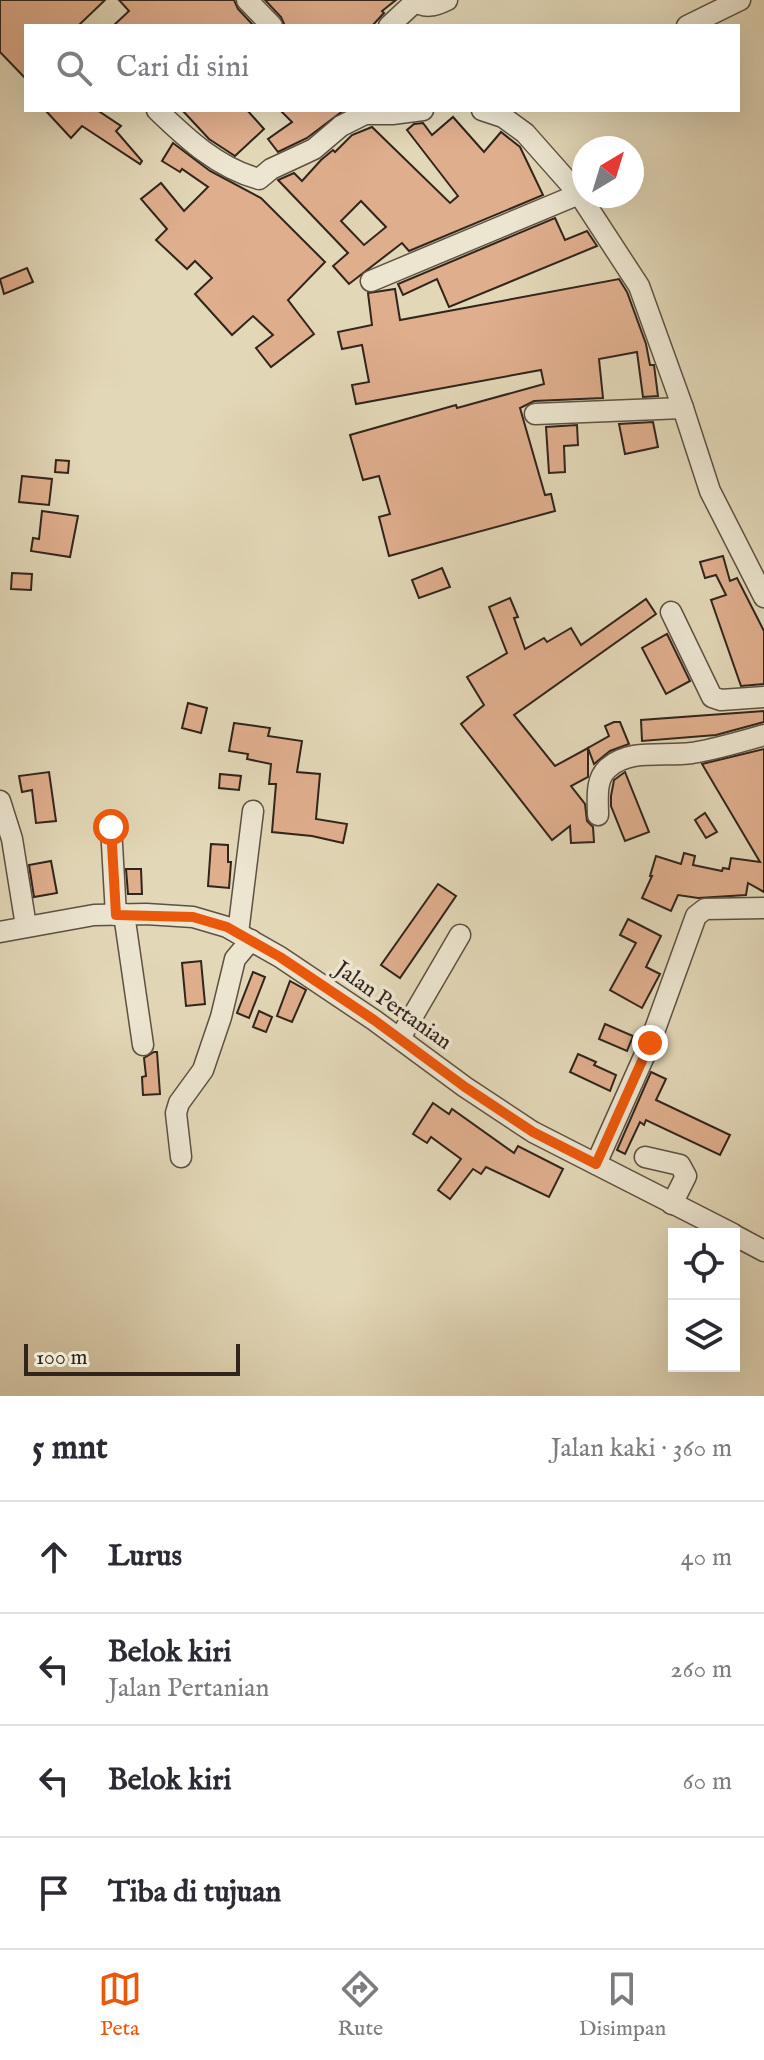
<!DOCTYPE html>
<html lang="id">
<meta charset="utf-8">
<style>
body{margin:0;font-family:"IM FELL English",serif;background:#f2f2f3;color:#2b2b33}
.controls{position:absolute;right:24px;bottom:24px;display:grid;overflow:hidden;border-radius:0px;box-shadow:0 8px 32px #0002}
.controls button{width:72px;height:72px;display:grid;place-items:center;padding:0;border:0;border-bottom:2px solid #e1e1e2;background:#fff;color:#2b2b33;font:40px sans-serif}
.compass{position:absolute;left:572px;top:136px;width:72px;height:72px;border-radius:50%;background:#fff;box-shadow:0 8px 32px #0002;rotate:38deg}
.scale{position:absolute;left:24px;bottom:20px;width:216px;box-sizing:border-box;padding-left:8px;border:4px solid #31241b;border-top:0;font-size:22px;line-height:28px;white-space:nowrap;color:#31241b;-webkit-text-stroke:6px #ece5d0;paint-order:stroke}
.stop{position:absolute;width:24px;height:24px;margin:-18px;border:6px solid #ea580c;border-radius:50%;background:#fff}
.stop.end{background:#ea580c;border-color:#fff;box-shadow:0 2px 8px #0008}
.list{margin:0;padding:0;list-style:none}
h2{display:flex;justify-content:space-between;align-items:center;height:104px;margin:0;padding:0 32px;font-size:34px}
h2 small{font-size:26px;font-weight:400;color:#7c7c81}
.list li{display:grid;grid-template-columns:52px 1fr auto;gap:24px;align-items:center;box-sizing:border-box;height:112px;padding:0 32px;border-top:2px solid #e1e1e2}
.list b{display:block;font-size:30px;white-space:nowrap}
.list p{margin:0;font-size:26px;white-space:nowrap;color:#7c7c81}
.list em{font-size:26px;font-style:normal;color:#7c7c81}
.icon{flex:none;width:44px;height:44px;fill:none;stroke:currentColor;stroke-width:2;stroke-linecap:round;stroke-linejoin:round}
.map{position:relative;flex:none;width:764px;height:1396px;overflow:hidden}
.search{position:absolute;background:#fff;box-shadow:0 8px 32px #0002;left:24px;right:24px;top:24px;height:88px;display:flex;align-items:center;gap:20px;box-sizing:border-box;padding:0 28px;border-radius:0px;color:#7c7c81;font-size:30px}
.sheet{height:552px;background:#fff}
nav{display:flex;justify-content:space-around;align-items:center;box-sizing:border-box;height:112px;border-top:2px solid #e1e1e2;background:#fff;font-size:22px;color:#7c7c81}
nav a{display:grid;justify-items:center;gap:4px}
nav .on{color:#ea580c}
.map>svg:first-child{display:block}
.building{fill:#dfae8d;stroke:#31241b;stroke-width:2;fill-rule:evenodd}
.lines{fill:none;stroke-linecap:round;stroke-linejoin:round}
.minor-casing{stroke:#5d5142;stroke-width:23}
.minor{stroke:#ece5d0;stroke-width:20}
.route{stroke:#ea580c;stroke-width:10}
.labels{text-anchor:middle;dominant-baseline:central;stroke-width:7;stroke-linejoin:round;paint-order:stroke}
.street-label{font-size:22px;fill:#31241b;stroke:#ece5d0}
</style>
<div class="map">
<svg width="764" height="1396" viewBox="0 0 764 1396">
<rect width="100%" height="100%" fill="#e2d7b7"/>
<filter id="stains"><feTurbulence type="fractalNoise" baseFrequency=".0025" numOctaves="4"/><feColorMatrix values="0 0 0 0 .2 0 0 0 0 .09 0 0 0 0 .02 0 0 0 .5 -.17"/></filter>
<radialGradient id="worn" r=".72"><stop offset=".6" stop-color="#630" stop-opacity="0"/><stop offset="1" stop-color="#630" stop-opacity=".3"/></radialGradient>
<g class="building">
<polygon points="0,0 105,0 78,26 26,26 26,79 0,52"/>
<polygon points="119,0 234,0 238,9 254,26 113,26 129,11"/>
<polygon points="265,0 396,0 382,11 384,13 372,26 285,26 281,17"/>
<polygon points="45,110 97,110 121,126 116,131 142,161 140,164 82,126 71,138"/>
<polygon points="182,110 247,110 264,129 235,156 209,139"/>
<polygon points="280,110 344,110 307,138 278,152 268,139 292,122"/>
<path d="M453,117L484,152L501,132L520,147L543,195L409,251L402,243L349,284L333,266L348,253L278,180L294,173L302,181L321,160L333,150L335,152L352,135L372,127L450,203L458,196L407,130L414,124L423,123L432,135ZM361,201L386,227L364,245L341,221Z"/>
<polygon points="173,143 210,171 261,198 325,262 288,300 314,334 271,367 256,348 273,335 253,316 232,335 195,294 212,278 195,261 187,269 156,240 167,229 141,199 161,183 184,211 208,187 182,169 180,172 162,161"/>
<polygon points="555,218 565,240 587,231 597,246 449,307 437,279 403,295 398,284"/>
<polygon points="27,268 33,282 4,294 0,279"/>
<polygon points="619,279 627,292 646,344 650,365 654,365 658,396 643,397 637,352 599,359 603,398 534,401 520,408 545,495 551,494 555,511 389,556 379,517 390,514 379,476 363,480 350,435 456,405 457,408 544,384 541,370 356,404 352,385 369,382 362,345 342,349 338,332 372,325 368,293 395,289 400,320"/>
<polygon points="653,422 658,447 625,454 619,424"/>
<polygon points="577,425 578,445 564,446 565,472 549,473 546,427"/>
<polygon points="56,460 69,461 68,473 55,472"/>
<polygon points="22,476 52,479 49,505 19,502"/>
<polygon points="42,511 78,516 70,557 31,551 33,538 39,539"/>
<polygon points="723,556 730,581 737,578 764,631 764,684 741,686 711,600 726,595 716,575 705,578 700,562"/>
<polygon points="442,568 450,587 419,598 412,580"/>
<polygon points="12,573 32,574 31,590 11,589"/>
<polygon points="510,598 518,617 514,618 525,649 544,638 547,642 571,628 581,645 646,599 656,614 514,715 555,766 588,748 588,777 571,786 585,804 587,821 593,827 594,842 571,843 570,826 552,840 461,724 484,705 467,677 507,653 489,607"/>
<polygon points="667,634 690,681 666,694 642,648"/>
<polygon points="188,703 207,708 201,733 182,728"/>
<polygon points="764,711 764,722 716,735 642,741 641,720"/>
<polygon points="614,722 620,722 629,744 610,751 594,764 588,748 609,736 605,726"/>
<polygon points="234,723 270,728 268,736 302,741 297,772 320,774 316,819 347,824 343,843 312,836 272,832 276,784 269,784 271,764 247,759 248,754 229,751"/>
<polygon points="764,749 764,892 748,883 746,895 698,898 678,895 671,911 642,898 652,876 650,876 656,856 681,864 684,853 695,856 693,865 722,871 723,868 729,869 731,858 760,862 702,764"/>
<polygon points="49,772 56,821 36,823 32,790 22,792 19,776"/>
<polygon points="625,772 649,832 625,841 611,806 611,796 614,780"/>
<polygon points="220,774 241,776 239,790 219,788"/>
<polygon points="705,813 717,832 706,838 695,820"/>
<polygon points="211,844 228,845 228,862 231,862 229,888 208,886"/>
<polygon points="51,861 57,893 34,897 29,865"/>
<polygon points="126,869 141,869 142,894 128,894"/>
<polygon points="438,884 456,896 400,978 381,965"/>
<polygon points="628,919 661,936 646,967 660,974 642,1008 610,990 636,943 620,935"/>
<polygon points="201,961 205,1004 186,1006 182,963"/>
<polygon points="253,972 265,977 249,1018 237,1013"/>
<polygon points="290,981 306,990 292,1022 277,1016"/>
<polygon points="259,1011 272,1017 266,1032 253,1027"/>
<polygon points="605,1024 633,1036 627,1051 599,1039"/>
<polygon points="154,1052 157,1052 160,1094 143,1095 142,1077 146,1076 144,1058"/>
<polygon points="578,1054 596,1062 594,1065 616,1075 610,1091 570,1072"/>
<polygon points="651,1072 666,1079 656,1100 730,1135 720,1155 646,1120 644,1125 640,1122 625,1154 617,1150"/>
<polygon points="433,1103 449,1114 452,1109 514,1153 518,1146 563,1169 549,1197 486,1167 481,1174 473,1169 450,1199 438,1190 461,1159 431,1137 427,1143 413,1134"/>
</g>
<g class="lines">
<g class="minor-casing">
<g id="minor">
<polyline points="247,0 272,26"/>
<path d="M413,0C425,9 435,6 447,0"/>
<polyline points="389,26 415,2"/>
<polyline points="687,26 740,0"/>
<path d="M157,110C187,139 218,168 259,179L271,169L314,149L341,126L365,114H392L423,110"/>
<polyline points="482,110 503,117 525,133 579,194 639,286 683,408 710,491 764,597"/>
<polyline points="371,281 579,194"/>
<polyline points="535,414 683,408"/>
<polyline points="671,612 712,697 721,700 764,697"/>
<polyline points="0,801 12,839 26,926"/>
<path d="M598,815C598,799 595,779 608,768C630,748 664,757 692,753C716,749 740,742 764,735"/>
<polyline points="111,827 116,915"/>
<polyline points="124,914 143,1045"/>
<polyline points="0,932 94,915 146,914 193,917 227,927 280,957 374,1020 465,1087 533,1132 733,1234"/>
<polyline points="238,933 253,811"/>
<polyline points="400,1038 460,935"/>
<polyline points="181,1157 176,1113 179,1103 203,1070 221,1017 235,959 251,940"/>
<polyline points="645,1157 680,1165 686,1176 672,1204"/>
<polyline points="596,1164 650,1043 696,916 705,909 764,908"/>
<polyline points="734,1235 764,1251"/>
</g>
</g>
<use href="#minor" class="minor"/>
</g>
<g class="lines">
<polyline class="route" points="111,827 116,915 193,917 227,927 280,957 374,1020 465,1087 533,1132 596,1164 650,1043"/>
</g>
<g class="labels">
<g class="street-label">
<text transform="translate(393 1006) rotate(35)">Jalan Pertanian</text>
</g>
</g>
<rect width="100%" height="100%" filter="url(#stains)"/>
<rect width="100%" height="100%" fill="url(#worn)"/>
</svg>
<div class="controls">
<button><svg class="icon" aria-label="locate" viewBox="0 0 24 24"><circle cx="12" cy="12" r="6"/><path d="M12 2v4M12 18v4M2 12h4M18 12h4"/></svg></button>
<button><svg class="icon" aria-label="layers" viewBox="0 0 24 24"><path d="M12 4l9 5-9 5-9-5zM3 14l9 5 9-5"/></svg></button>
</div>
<svg class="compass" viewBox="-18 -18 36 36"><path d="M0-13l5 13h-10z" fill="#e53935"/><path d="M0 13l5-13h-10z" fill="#7c7c81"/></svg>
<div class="scale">100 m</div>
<div class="stop" style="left:111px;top:827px"></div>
<div class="stop end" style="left:650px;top:1043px"></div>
<div class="search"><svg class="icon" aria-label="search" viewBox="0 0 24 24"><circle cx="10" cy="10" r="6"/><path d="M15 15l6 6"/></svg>Cari di sini</div>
</div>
<section class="sheet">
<h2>5 mnt<small>Jalan kaki · 360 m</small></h2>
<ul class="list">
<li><svg class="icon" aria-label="ahead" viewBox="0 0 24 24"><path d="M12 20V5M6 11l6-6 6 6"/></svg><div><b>Lurus</b></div><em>40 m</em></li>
<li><svg class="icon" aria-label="left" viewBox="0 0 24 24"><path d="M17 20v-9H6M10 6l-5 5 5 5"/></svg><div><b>Belok kiri</b><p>Jalan Pertanian</p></div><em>260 m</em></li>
<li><svg class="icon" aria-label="left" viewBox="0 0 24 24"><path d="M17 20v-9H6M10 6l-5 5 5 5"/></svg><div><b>Belok kiri</b></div><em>60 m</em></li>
<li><svg class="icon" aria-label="arrive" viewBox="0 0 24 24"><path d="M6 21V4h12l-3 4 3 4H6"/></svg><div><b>Tiba di tujuan</b></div></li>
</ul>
</section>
<nav>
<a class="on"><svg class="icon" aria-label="map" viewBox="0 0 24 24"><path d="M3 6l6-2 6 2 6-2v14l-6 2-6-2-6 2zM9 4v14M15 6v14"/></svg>Peta</a>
<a><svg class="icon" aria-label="directions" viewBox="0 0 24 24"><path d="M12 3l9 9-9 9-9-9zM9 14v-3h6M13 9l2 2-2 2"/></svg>Rute</a>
<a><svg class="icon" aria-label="saved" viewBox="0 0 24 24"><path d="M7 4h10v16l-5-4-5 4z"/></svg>Disimpan</a>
</nav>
